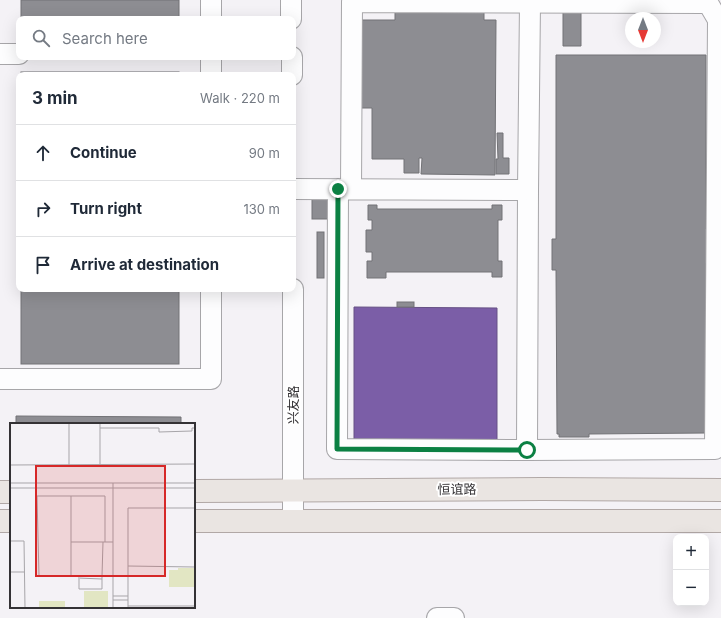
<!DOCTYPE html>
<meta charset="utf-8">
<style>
body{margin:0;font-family:Inter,"Noto Sans SC",sans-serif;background:#f2f2f3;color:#1f2937}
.controls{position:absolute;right:12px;bottom:12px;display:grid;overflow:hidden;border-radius:8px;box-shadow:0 4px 16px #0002}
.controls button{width:36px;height:36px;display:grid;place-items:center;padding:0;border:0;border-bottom:1px solid #e0e1e3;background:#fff;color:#1f2937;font:20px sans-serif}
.compass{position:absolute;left:625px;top:12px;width:36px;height:36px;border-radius:50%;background:#fff;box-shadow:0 4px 16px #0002;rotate:180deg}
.stop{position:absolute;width:12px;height:12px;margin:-9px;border:3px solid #0b8043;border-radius:50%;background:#fff}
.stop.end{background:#0b8043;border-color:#fff;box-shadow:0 1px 4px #0008}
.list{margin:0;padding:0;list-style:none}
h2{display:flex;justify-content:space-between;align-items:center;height:52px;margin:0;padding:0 16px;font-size:17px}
h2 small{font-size:13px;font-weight:400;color:#747a83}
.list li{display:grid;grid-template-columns:26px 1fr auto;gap:12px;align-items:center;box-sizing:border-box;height:56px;padding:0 16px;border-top:1px solid #e0e1e3}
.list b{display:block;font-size:15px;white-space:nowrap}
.list em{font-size:13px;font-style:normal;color:#747a83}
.icon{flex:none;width:22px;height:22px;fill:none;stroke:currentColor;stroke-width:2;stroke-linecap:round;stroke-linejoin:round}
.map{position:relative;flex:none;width:721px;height:618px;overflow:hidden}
.search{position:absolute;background:#fff;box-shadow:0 4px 16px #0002;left:16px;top:16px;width:280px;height:44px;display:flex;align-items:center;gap:10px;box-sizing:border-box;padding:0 14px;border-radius:8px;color:#747a83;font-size:15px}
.panel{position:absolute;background:#fff;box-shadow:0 4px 16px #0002;left:16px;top:72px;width:280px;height:220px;border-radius:8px}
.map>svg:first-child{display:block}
.offices{fill:#7b5ea7;stroke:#665185}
.industry{fill:#8d8d92;stroke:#727276}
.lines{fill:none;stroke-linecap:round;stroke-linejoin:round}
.minor-casing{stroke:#a7a6a9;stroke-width:22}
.major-casing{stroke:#b1a8a6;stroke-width:24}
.minor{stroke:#fdfdfe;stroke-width:20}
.major{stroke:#eae5e2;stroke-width:22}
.route{stroke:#0b8043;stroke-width:5}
.labels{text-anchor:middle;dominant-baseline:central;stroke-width:4;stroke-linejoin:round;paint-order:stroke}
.street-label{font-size:13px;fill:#343235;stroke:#fff}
.inset-road{fill:none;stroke:#a7a5a9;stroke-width:1}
.view{fill:#d62828;fill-opacity:0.15;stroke:#d62828;stroke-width:2}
.inset-edge{fill:none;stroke:#343235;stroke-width:2}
</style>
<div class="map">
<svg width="721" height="618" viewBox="0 0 721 618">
<rect width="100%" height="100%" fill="#f4f2f6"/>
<polygon class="offices" points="354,307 497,308 497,442 354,442"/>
<g class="industry">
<rect x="21" y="0" width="158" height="19"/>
<polygon points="395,8 484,8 484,20 496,20 495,175 421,174 422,158 419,158 419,173 404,173 404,159 372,159 372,108 356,108 357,20 395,20"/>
<polygon points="581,9 581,46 563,46 563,10"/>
<polygon points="556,55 706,55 706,229 709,229 709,263 706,263 706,433 589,434 589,437 559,437 559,434 557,434 556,270 552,270 552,239 556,239"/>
<rect x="21" y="72" width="158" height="3"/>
<polygon points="497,133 503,133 503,158 509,158 509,174 496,174 496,159 498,159"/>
<rect x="312" y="197" width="17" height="22"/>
<polygon points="368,205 377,205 377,209 492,209 492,205 502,205 502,220 498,220 498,261 502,261 502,277 492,277 492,272 386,272 386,278 367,278 367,261 372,261 372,252 366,252 366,230 372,230 372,220 368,220"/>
<rect x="317" y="232" width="7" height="46"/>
<rect x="21" y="289" width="158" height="75"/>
<rect x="397" y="302" width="17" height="5"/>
<polygon points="16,416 181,417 181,424 16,424"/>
</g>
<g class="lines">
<g class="minor-casing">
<g id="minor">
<polyline points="211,0 211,19"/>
<polyline points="291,0 291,19"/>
<polyline points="0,54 19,54"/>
<polyline points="211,57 211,75"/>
<polyline points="292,57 292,75"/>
<polyline points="293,189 528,190 527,450 337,449 338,189"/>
<polyline points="351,189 352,2 708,3 718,20 715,449 527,450"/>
<polyline points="528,190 530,3"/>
<polyline points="293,289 293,521"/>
<polyline points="0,379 211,379 211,289"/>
<polyline points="437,618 454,618"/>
</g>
</g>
<g class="major-casing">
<g id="major">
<polyline points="194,491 542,489 721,490"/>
<polyline points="0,492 11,492"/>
<polyline points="0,521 11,521"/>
<polyline points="194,521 721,521"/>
</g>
</g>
<use href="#minor" class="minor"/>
<use href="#major" class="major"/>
</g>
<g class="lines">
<polyline class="route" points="338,189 337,449 527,450"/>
</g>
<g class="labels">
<g class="street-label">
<text transform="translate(293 405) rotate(-90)">兴友路</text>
<text transform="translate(457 489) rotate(-1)">恒谊路</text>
</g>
</g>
<g transform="translate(10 423)">
<rect width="185" height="185" fill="#f4f2f6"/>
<path d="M168,145H184L185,164H159V147H168ZM74,168H98V185H74ZM29,178H55V185H29Z" fill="#e2e6c3"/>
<path class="inset-road" d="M59,0V42M90,5H149V9L182,8V5H185M0,42L185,41M90,42V0M0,60H185M103,60V185M0,65H185M61,73H27L29,153H92L93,119M0,118H14L15,185M95,119V73H61V119H103M118,143L185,144M0,149H15M61,153V119M68,155L92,156V154M69,156V166H92V156M103,173H118M103,177H118M118,183H185M118,185V85H185"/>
<path class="view" d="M26,43H155V153H26Z"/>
<rect width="185" height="185" class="inset-edge"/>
</g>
</svg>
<div class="controls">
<button>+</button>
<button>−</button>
</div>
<svg class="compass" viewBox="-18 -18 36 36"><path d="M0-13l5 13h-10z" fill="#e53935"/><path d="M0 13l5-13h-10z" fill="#747a83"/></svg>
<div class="stop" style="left:527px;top:450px"></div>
<div class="stop end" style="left:338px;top:189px"></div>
<div class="search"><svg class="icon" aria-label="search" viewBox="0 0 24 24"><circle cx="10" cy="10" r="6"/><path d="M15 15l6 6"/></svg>Search here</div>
<section class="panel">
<h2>3 min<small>Walk · 220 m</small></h2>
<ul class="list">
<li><svg class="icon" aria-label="ahead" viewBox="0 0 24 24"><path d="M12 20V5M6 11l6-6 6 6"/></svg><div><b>Continue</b></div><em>90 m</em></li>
<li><svg class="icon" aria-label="right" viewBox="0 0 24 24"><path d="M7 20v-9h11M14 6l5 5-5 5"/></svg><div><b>Turn right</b></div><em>130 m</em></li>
<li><svg class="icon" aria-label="arrive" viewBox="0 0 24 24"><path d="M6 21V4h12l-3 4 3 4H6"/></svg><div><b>Arrive at destination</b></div></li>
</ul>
</section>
</div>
